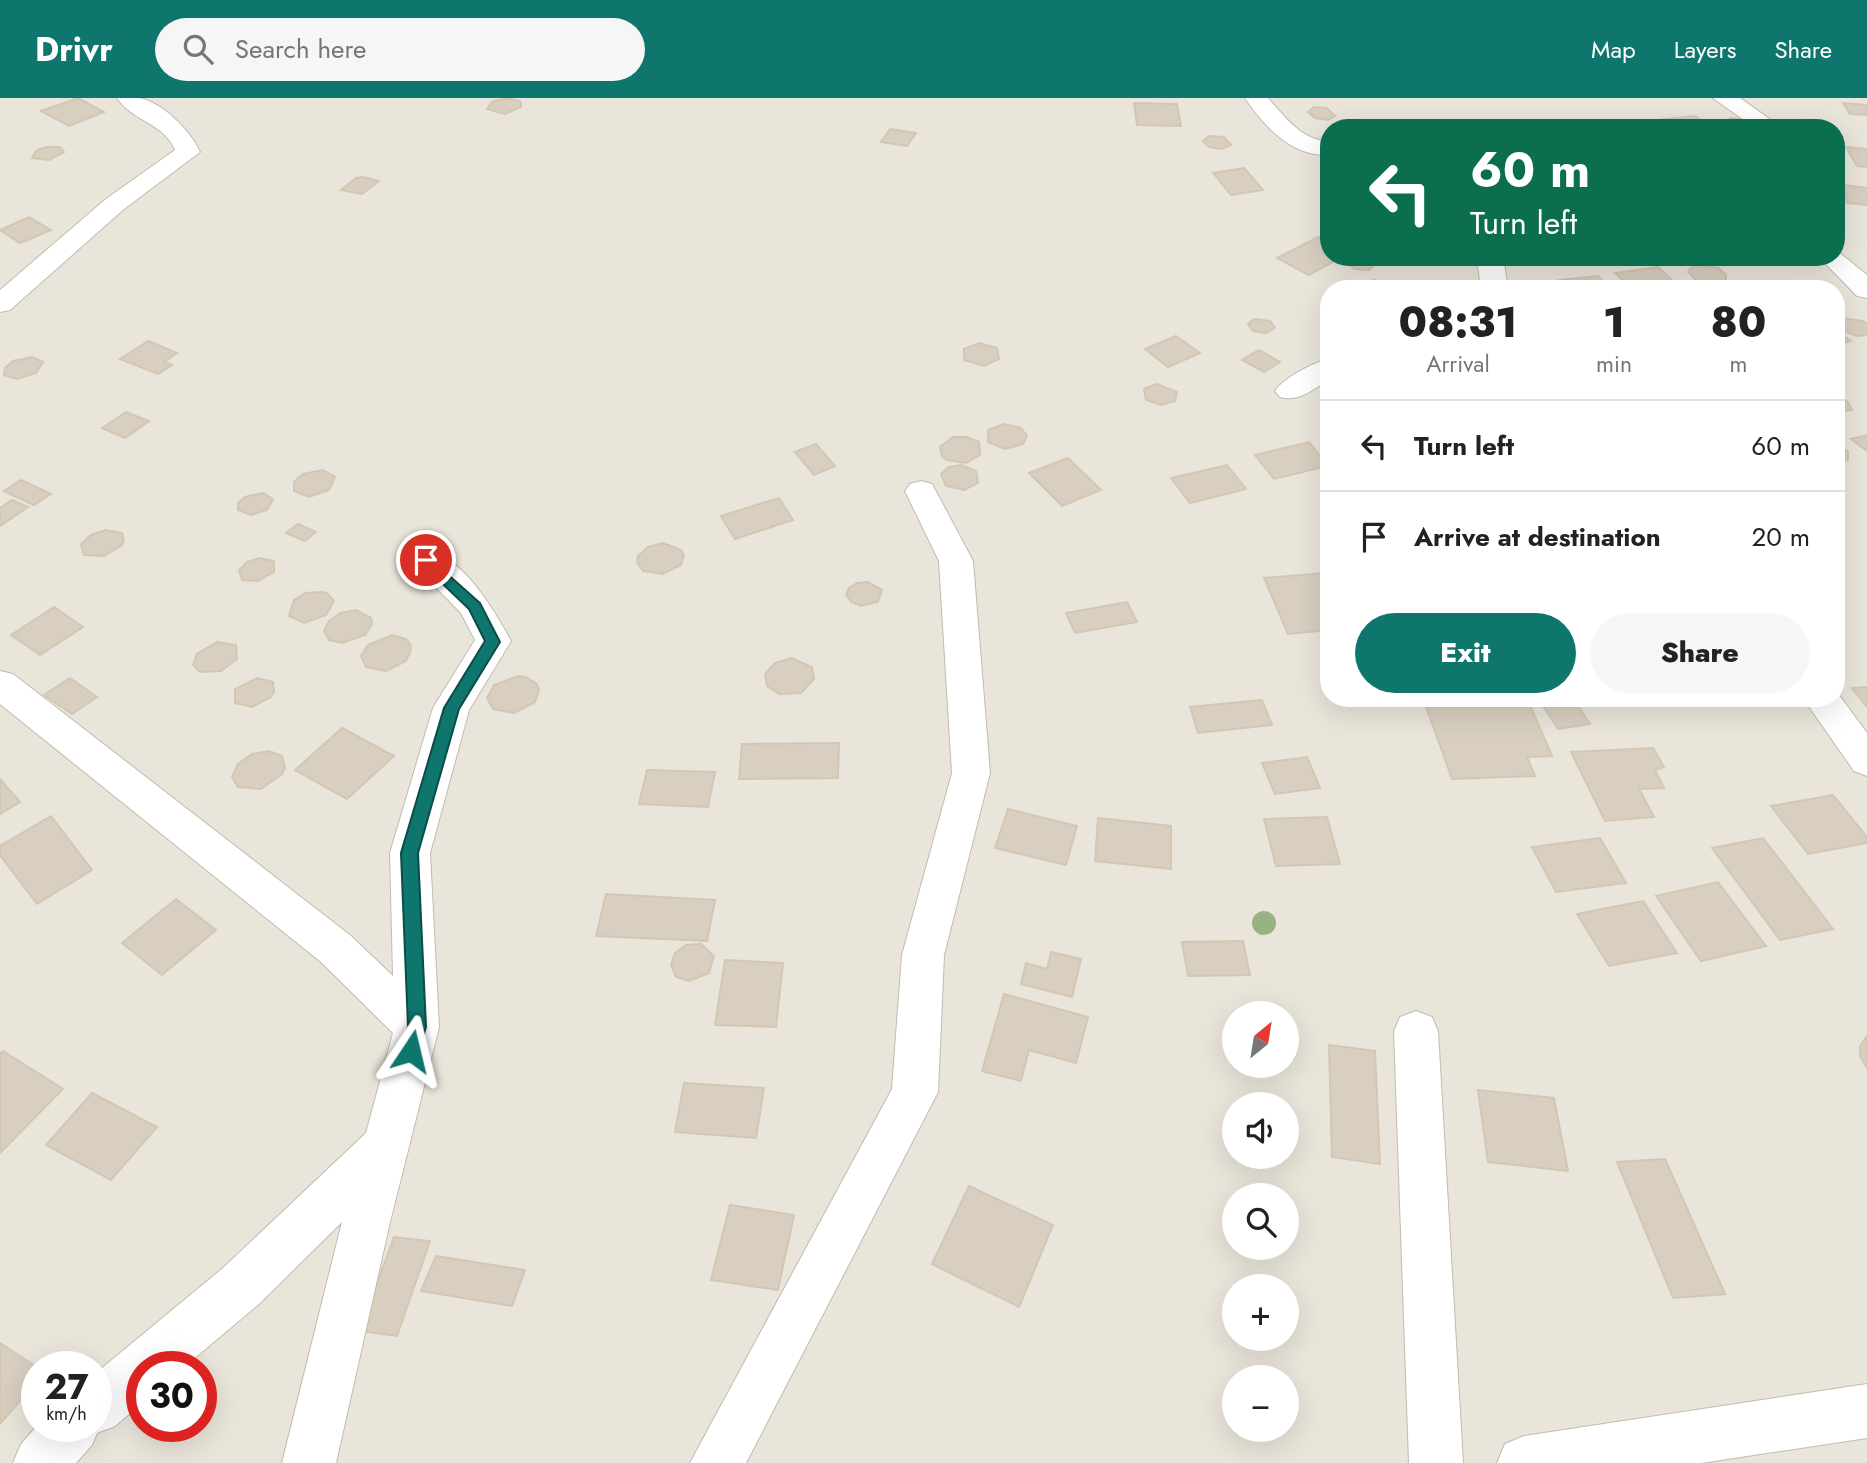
<!DOCTYPE html>
<html lang="en">
<head>
<meta charset="utf-8">
<style>
	:root { --surface:#fff; --page:#f6f6f6; --text:#222; --muted:#767676; --line:#e0e0e0; --accent:#0f766e }
	body { margin:0; font-family:Jost,sans-serif; background:var(--page); color:var(--text); height:100vh; display:flex; flex-direction:column; font-size:26px; white-space:nowrap }
	* { box-sizing:border-box; margin:0 }
	p { font-size:23px; color:var(--muted) }
	.icon { flex:none; width:38px; height:38px; fill:none; stroke:currentColor; stroke-width:2; stroke-linecap:round; stroke-linejoin:round }
	.map { position:relative; flex:1; overflow:hidden }
	.drawer { position:absolute; left:1320px; top:182px; width:525px; height:427px; display:flex; flex-direction:column; background:var(--surface); border-radius:28px; box-shadow:0 7px 28px #0002 }
	.drawer>* { flex:none }
	.top-card { position:absolute; left:1320px; top:21px; width:525px; height:147px; border-radius:28px; box-shadow:0 7px 28px #0002; background:#0b6e4f; color:#fff; overflow:hidden }
	.needle { width:46px; rotate:30deg }
	.controls { position:absolute; left:1222px; top:903px; display:grid; gap:14px }
	.controls a { display:grid; place-items:center; width:77px; height:77px; border-radius:50%; background:var(--surface); box-shadow:0 7px 28px #0002; font-size:35px }
	.speed { position:absolute; left:21px; top:1253px; display:flex; gap:14px; font-size:35px; font-weight:700; text-align:center }
	.speed>* { display:grid; place-content:center; width:91px; height:91px; border-radius:50%; background:var(--surface); box-shadow:0 7px 28px #0002; line-height:1 }
	.speed small { font-size:18px; font-weight:400 }
	.speed .limit { border:10px solid #d22; background:#fff; color:#111 }
	.pin { position:absolute; display:grid; place-items:center; width:60px; height:60px; color:#fff; margin:-30px; border:4px solid #fff; border-radius:50%; box-shadow:0 2px 7px #0007 }
	.me { position:absolute; width:77px; margin:-38px; rotate:10deg; stroke-linejoin:round; filter:drop-shadow(0 0 5px #0008) }
	.turn { display:flex; align-items:center; gap:24px; height:147px; padding:0 35px; font-size:32px }
	.turn .icon { width:91px; height:91px; stroke-width:2.5 }
	.turn b { display:block; font-size:49px; line-height:60px }
	.eta { display:flex; justify-content:space-evenly; align-items:center; height:119px; text-align:center }
	.eta b { font-size:42px; font-weight:800; line-height:49px }
	.button { display:flex; gap:14px; margin-top:auto; padding:14px 35px }
	.button a { flex:1; height:80px; border-radius:42px; background:var(--accent); color:#fff; font-size:28px; font-weight:800; line-height:80px; text-align:center }
	.button a+a { background:var(--page); color:var(--text) }
	ul { padding:0; list-style:none }
	li { display:flex; align-items:center; gap:21px; height:91px; padding:0 35px; border-top:2px solid var(--line) }
	li div { flex:1 }
	li b { display:block; font-size:26px }
	li em { font-style:normal }
	header { display:flex; align-items:center; gap:42px; box-sizing:border-box; height:98px; padding:0 35px; background:var(--accent); color:#fff }
	header strong { font-size:33px }
	nav { display:flex; gap:38px; margin-inline-start:auto; font-size:24px }
	.search { width:490px; height:63px; background:var(--page); display:flex; align-items:center; gap:18px; box-sizing:border-box; padding:0 24px; border-radius:38px; color:var(--muted); font-size:26px }
	.map>svg:first-child { display:block }
</style>
</head>
<body>
<header>
<strong>Drivr</strong>
<div class="search"><svg class="icon" aria-label="search" viewBox="0 0 24 24"><circle cx="10" cy="10" r="6"/><path d="M15 15l6 6"/></svg>Search here</div>
<nav><a>Map</a><a>Layers</a><a>Share</a></nav>
</header>
<div class="map">
<svg width="1867" height="1365" viewBox="0 0 1867 1365">
	<rect width="100%" height="100%" fill="#f6f3ec"/>
	<path fill="#eae5da" fill-rule="evenodd" d="M0 0H1867V1365H0ZM1328 30H1836V159H1328ZM1328 191H1836V600H1328ZM1234 915H1286V968H1234ZM1234 1006H1286V1059H1234ZM1234 1097H1286V1150H1234ZM1234 1188H1286V1241H1234ZM37 1269H96V1328H37ZM142 1269H201V1328H142ZM1234 1279H1286V1332H1234Z"/>
	<path fill="#d8cfc1" stroke="#d3c7b4" stroke-width="2" d="M78 0 104 14 69 28 41 13Z
		M509 0 521 4V9L505 16 487 11 493 3Z
		M1134 5 1177 6 1181 28 1137 27Z
		M1843 5 1867 7V17L1850 16Z
		M1314 9 1327 10 1335 18 1328 22 1315 20 1308 14Z
		M1695 18 1711 29 1667 30 1657 22Z
		M1730 20 1749 22 1755 28 1732 30 1726 25Z
		M1584 23 1598 24 1608 30H1580L1579 26Z
		M890 31 916 35 907 48 881 44Z
		M1209 38 1224 39 1231 47 1222 51 1209 49 1203 43Z
		M45 49H60L64 54 49 62 32 60 36 53Z
		M1846 49 1867 51V69L1857 68Z
		M1244 70 1263 92 1231 97 1213 75Z
		M363 79 379 83 362 96 341 92 356 80Z
		M1843 87 1867 90V107L1847 105Z
		M29 119 51 132 20 145 0 132Z
		M1318 139 1328 144V159H1342L1309 177 1277 160Z
		M1367 159 1375 166 1369 172 1355 171 1346 165 1349 159Z
		M1694 166 1719 170 1726 177V182L1713 186 1695 181 1688 174Z
		M1658 169 1673 183 1630 189 1615 175Z
		M1598 178 1610 191H1566L1559 182Z
		M1374 182 1391 191H1358Z
		M1841 220 1863 223 1867 226V237L1857 238 1840 232 1836 223Z
		M1254 221 1270 223 1275 230 1266 235 1253 233 1248 226Z
		M1836 232 1851 243 1836 247Z
		M1176 238 1200 255 1168 269 1145 251Z
		M148 243 177 255 164 264 172 267 158 276 120 261Z
		M979 245 997 250 999 261 984 268 964 262V251Z
		M1259 252 1280 264 1264 274 1242 262Z
		M32 259 43 264 36 275 17 281 4 277 5 270 13 263Z
		M1157 286 1177 294 1175 303 1161 307 1146 302 1144 291Z
		M1836 298 1848 304 1852 312 1836 314Z
		M126 314 149 323 125 340 102 330Z
		M1004 326 1021 330 1027 338 1023 346 1005 351 988 344V332Z
		M1867 337V353L1851 341Z
		M953 339H967L979 344 980 357 966 365 947 362 942 358 940 349Z
		M1309 344 1328 368 1274 381 1255 357Z
		M816 346 835 368 814 377 795 354Z
		M1836 346 1848 353V362L1836 363Z
		M1068 360 1101 392 1062 408 1029 375Z
		M961 367 976 373 978 385 964 392 946 388 941 376 949 369Z
		M1227 367 1246 391 1190 405 1171 380Z
		M323 372 335 379 329 392 309 399 294 393V384L303 376Z
		M21 382 51 396 34 407 4 393Z
		M263 395 273 401 267 412 251 417 238 412V405L245 399Z
		M779 400 793 422 735 441 721 418Z
		M12 402 28 409 0 428V410Z
		M298 426 316 434 305 443 286 435Z
		M105 432 122 435 124 443 122 447 104 458 84 457 81 446 91 437Z
		M663 445 681 452 684 457 681 467 663 476 643 473 637 464 638 458 648 449Z
		M259 460 274 463V474L258 483 242 482 239 472 247 464Z
		M1325 475 1328 483V532L1288 536 1264 480Z
		M868 484 882 492 878 504 861 508 851 504 846 497 849 490 857 485Z
		M321 494 327 495 334 503 326 517 304 525 289 518 294 502 306 495Z
		M1127 504 1137 524 1075 535 1066 515Z
		M54 509 83 529 40 557 11 537Z
		M356 512 371 520 372 526 365 537 342 545 329 542 324 533 329 523 341 515Z
		M392 537 406 541 410 546 411 552 406 563 386 573 366 569 361 558 368 547Z
		M217 544 236 547 237 561 221 573 200 574 193 567 197 556Z
		M791 560 812 569 814 581 801 595 779 596 767 588 765 576 775 565Z
		M518 578 526 579 537 586 539 592 535 604 514 615 493 611 487 600 494 587Z
		M70 580 97 599 72 616 44 597Z
		M257 580 273 584 274 594 271 599 252 609 235 605V591Z
		M1867 589V609L1852 590Z
		M1423 600H1527L1552 658 1527 659 1535 678 1452 681Z
		M1538 600H1573L1590 626 1558 631Z
		M1262 602 1272 627 1198 635 1190 609Z
		M342 630 394 658 347 701 295 672Z
		M839 645 838 680 739 681 742 646Z
		M1653 650 1664 669 1655 672 1664 690 1639 691 1654 719 1605 723 1571 654Z
		M269 653 282 658 285 670 282 676 261 691 238 689 232 679 238 666 252 656Z
		M1307 659 1320 690 1275 696 1262 665Z
		M647 672 715 674 708 709 639 706Z
		M0 681 20 704 0 716Z
		M1833 697 1867 739V745L1808 756 1771 708Z
		M1008 711 1077 728 1066 767 995 750Z
		M51 718 92 772 37 806 0 757V748Z
		M1327 719 1340 766 1276 768 1264 721Z
		M1098 720 1171 728V771L1095 763Z
		M1600 740 1626 785 1556 794 1532 749Z
		M1763 740 1833 831 1780 842 1712 750Z
		M1718 784 1766 848 1701 863 1656 798Z
		M606 796 715 802 707 843 596 838Z
		M176 801 216 832 162 877 122 845Z
		M1643 803 1677 855 1609 868 1577 816Z
		M1243 843 1250 877 1188 878 1182 844Z
		M701 846 714 858 709 875 689 883 676 879 671 867 675 855 686 847Z
		M1051 854 1081 861 1072 899 1021 886 1026 865 1047 871Z
		M725 862 783 865 776 929 715 927Z
		M1004 896 1088 919 1076 965 1029 952 1021 983 982 973Z
		M1867 938V970L1860 958V948Z
		M1329 947 1375 953 1380 1066 1332 1059Z
		M3 953 63 991 0 1055V956Z
		M684 985 764 990 756 1040 675 1034Z
		M1478 992 1554 1000 1568 1073 1488 1064Z
		M92 995 157 1029 111 1082 46 1047Z
		M1665 1061 1725 1196 1673 1200 1617 1064Z
		M969 1088 1053 1127 1019 1209 932 1166Z
		M730 1107 794 1117 778 1192 711 1182Z
		M394 1139 430 1143 397 1238 360 1233Z
		M436 1158 525 1172 512 1208 421 1193Z
		M0 1245 37 1269V1283L0 1326Z"/>
	<g fill="none" stroke-linecap="round" stroke-linejoin="round">
		<g stroke="#c2bbae" stroke-width="2">
			<path id="street" d="M117 0C124 0 132 0 139 0 162 4 191 33 200 54L124 111 10 212 0 214V192L106 101 175 52C164 25 132 23 117 0Z
				M1245 0H1268C1284 18 1302 43 1328 43V57C1291 58 1264 28 1245 0Z
				M1713 0H1740L1782 30H1755Z
				M1836 152 1867 177V200L1857 198 1819 159H1836Z
				M1477 159H1503L1508 191H1481Z
				M1328 261V282C1312 292 1299 304 1280 299L1275 293C1285 279 1311 266 1328 261Z
				M921 383 932 386 973 463 990 675 944 857 938 994 746 1365H690L892 991 902 857 952 675 939 463 905 393 910 386Z
				M426 451C464 461 493 510 511 543L469 612 430 755 439 929 390 1124 336 1365H282L342 1124 259 1206 184 1269H142V1305L115 1328 97 1335 92 1347 76 1365H13L21 1346 37 1328H96V1275L223 1170 366 1035 393 935 321 864 0 606V573L13 576 351 838 393 878 390 755 433 610 475 542 461 515 409 462 414 454Z
				M1836 593 1867 635V678L1854 673 1803 600H1836Z
				M1416 913 1432 919 1438 933 1463 1365H1409L1394 933 1400 919Z
				M1867 1286V1340L1701 1365H1497L1505 1346 1524 1338Z"/>
		</g>
		<use href="#street" fill="#fff" fill-rule="evenodd"/>
	</g>
	<circle fill="#97b381" cx="1264" cy="825" r="12"/>
	<path fill="#0f766e" stroke="#0a4d48" stroke-width="2" d="M426 457 480 505 500 544 459 611 418 755 426 929 417 959 411 962 404 959 401 953 408 929 401 755 444 610 485 543 469 511 421 465 419 462Z"/>
</svg>
<div class="controls">
<a><svg class="needle" viewBox="-14 -14 28 28"><path d="M0-13l5 13h-10z" fill="#e53935"/><path d="M0 13l5-13h-10z" fill="#767676"/></svg></a>
<a><svg class="icon" aria-label="sound" viewBox="0 0 24 24"><path d="M4 9h4l5-4v14l-5-4H4zM17 9q2 3 0 6"/></svg></a>
<a><svg class="icon" aria-label="search" viewBox="0 0 24 24"><circle cx="10" cy="10" r="6"/><path d="M15 15l6 6"/></svg></a>
<a>+</a>
<a>−</a>
</div>
<div class="speed"><div>27<small>km/h</small></div><div class="limit">30</div></div>
<div class="pin" style="left:426px;top:462px;background:#d93025"><svg class="icon" aria-label="arrive" viewBox="0 0 24 24"><path d="M6 21V4h12l-3 4 3 4H6"/></svg></div>
<svg class="me" style="left:411px;top:953px" viewBox="-20 -20 40 40"><path d="M0-17L14 15 0 8-14 15z" fill="#0f766e" stroke="#fff" stroke-width="4"/></svg>
<div class="top-card">
<div class="turn"><svg class="icon" aria-label="left" viewBox="0 0 24 24"><path d="M17 20v-9H6M10 6l-5 5 5 5"/></svg><div><b>60 m</b>Turn left</div></div>
</div>
<section class="drawer">
<div class="eta">
<div><b>08:31</b><p>Arrival</p></div>
<div><b>1</b><p>min</p></div>
<div><b>80</b><p>m</p></div>
</div>
<ul>
<li><svg class="icon" aria-label="left" viewBox="0 0 24 24"><path d="M17 20v-9H6M10 6l-5 5 5 5"/></svg><div><b>Turn left</b></div><em>60 m</em></li>
<li><svg class="icon" aria-label="arrive" viewBox="0 0 24 24"><path d="M6 21V4h12l-3 4 3 4H6"/></svg><div><b>Arrive at destination</b></div><em>20 m</em></li>
</ul>
<div class="button"><a>Exit</a><a>Share</a></div>
</section>
</div>
</body>
</html>
